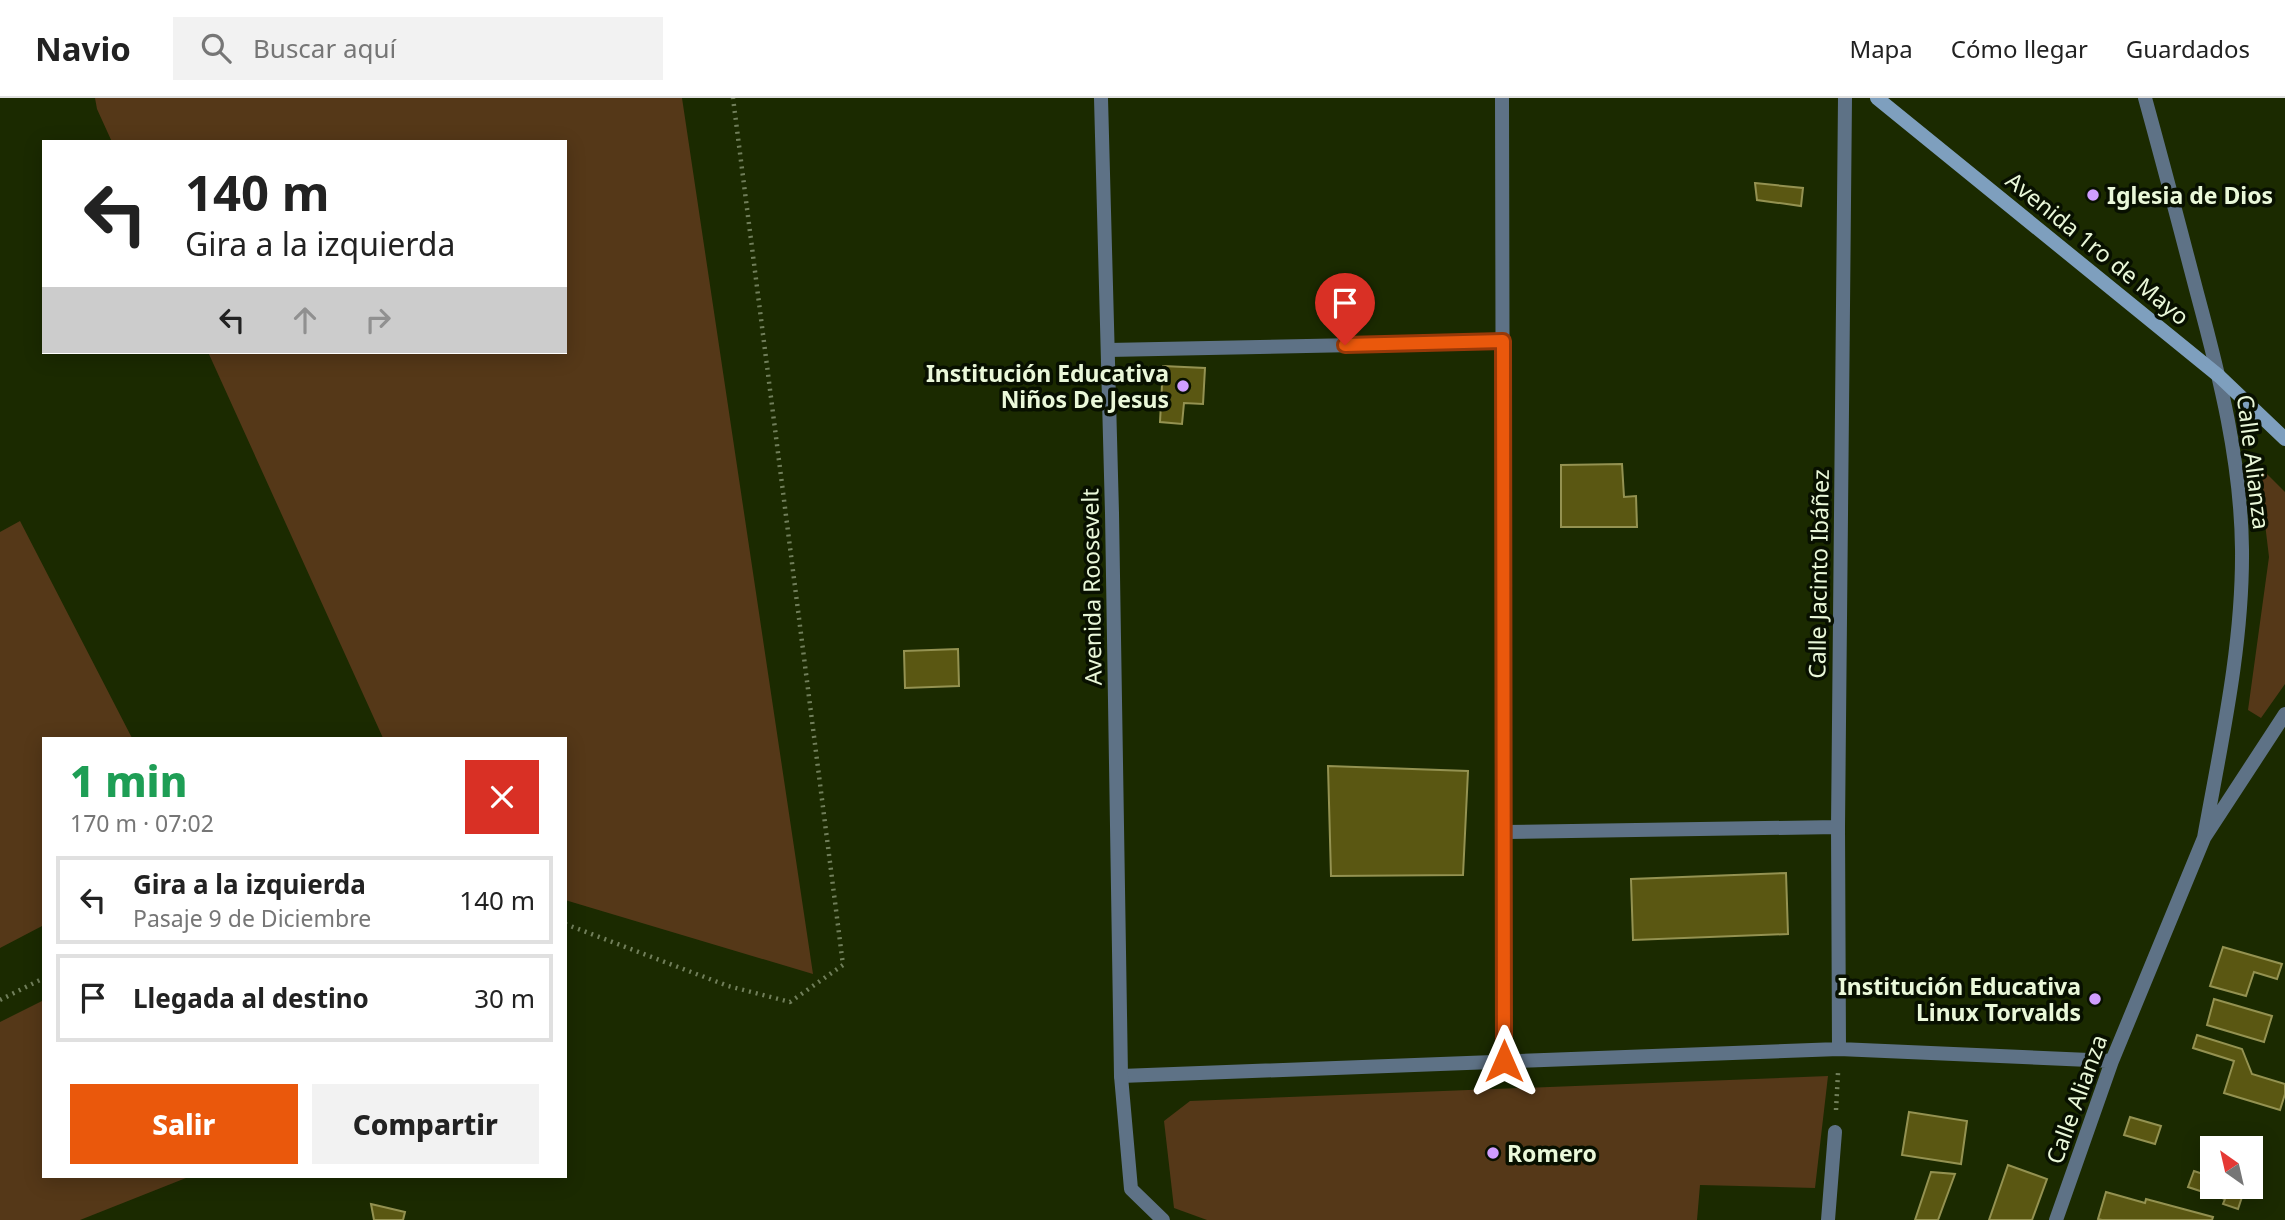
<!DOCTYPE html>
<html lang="es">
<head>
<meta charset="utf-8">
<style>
	:root { --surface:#fff; --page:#f2f2f2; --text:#222; --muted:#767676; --line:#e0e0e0; --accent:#ea580c }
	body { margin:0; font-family:"Noto Sans",sans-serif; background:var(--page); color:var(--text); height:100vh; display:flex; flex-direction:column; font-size:26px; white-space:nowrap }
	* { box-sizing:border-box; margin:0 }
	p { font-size:23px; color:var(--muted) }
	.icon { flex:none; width:38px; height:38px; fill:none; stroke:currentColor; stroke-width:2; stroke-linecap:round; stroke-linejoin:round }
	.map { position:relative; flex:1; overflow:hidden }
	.panel { position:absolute; left:42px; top:639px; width:525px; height:441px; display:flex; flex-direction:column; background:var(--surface); border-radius:0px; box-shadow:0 4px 18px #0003 }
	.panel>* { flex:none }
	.banner { position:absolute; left:42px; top:42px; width:525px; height:214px; border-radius:0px; box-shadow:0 4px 18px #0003; background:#fff; color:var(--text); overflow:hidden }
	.needle { width:46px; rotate:326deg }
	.buttons { position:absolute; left:2200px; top:1038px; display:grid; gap:14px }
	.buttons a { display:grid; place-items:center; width:63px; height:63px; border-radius:0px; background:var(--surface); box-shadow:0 4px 18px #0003; font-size:35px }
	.pin { position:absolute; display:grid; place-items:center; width:60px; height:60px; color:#fff; margin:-72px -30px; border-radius:50% 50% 50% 0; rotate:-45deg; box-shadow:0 0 7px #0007 }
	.pin .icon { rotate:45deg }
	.me { position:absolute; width:77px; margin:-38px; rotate:0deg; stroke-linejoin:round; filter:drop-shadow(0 0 5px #0008) }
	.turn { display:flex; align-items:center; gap:24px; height:147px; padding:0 28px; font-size:32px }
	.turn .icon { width:91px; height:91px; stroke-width:2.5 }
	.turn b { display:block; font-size:49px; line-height:60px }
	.lanes { display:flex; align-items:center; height:66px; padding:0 28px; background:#0003; justify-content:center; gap:35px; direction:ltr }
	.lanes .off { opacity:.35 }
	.round { display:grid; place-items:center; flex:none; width:74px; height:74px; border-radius:0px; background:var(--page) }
	.headline { display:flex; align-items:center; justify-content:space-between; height:119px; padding:0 28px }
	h1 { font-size:42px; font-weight:800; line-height:52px; color:#1e9e55 }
	.cta { display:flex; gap:14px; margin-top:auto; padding:14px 28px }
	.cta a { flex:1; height:80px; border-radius:0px; background:var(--accent); color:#fff; font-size:28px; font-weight:800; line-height:80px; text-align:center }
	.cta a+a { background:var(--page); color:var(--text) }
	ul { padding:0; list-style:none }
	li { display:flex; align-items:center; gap:21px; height:88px; margin:0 14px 10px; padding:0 14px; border:4px solid var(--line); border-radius:0px }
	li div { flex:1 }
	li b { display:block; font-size:26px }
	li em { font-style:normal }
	header { display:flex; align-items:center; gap:42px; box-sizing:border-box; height:98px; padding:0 35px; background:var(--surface); border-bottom:2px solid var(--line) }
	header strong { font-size:33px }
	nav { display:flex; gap:38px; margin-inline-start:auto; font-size:24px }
	.search { width:490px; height:63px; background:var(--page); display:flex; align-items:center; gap:18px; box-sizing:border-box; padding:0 24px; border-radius:0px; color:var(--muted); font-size:26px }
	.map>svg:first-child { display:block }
</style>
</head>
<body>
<header>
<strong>Navio</strong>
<div class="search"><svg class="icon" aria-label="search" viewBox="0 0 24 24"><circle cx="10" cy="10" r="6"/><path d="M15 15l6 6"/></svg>Buscar aquí</div>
<nav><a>Mapa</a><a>Cómo llegar</a><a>Guardados</a></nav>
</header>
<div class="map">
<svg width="2285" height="1122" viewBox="0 0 2285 1122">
	<rect width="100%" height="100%" fill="#1b2a00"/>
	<path fill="#553818" d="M95 0H682L813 876 565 802V640H383L208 254H565V44H112L97 11Z
		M2258 367 2285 394V586L2261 620 2248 612 2269 459Z
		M20 423 132 640H44V827L0 850V434Z
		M44 902V1078H191L80 1122H0V924Z
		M1828 978 1815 1090 1700 1087 1697 1122H1207L1174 1110 1164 1023 1190 1003Z"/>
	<path fill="#5a5712" stroke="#949251" stroke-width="2" d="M1755 85 1803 90 1801 108 1757 102Z
		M1163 268 1205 270 1203 306 1184 305 1182 326 1160 324Z
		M1622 366 1624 399 1636 398 1637 429H1561V367Z
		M958 551 959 588 905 590 904 553Z
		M1328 668 1468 673 1463 777 1331 778Z
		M1786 775 1788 836 1633 842 1631 781Z
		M2223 849 2282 866 2277 881 2254 874 2246 898 2210 888Z
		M2214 901 2272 918 2264 944 2207 927Z
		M2197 937 2242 951 2252 976 2285 986V996L2280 1012 2224 995 2234 963 2193 950Z
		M1909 1014 1967 1023 1961 1066 1902 1057Z
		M2130 1019 2161 1028 2155 1046 2124 1037Z
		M2008 1067 2047 1081 2032 1122H1989Z
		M2194 1073 2212 1079V1088L2245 1090 2238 1111 2223 1106 2225 1101 2188 1089Z
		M1931 1074 1955 1076 1938 1122H1915Z
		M2106 1094 2145 1105 2146 1101 2213 1119 2212 1122H2102L2098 1121Z
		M371 1106 405 1114 403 1122H374Z"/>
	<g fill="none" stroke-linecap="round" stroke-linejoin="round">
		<path stroke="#717f5a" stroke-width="4.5" stroke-dasharray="2 5" stroke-linecap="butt" d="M565 826 728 888 790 904 843 867 733 0
			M0 902 44 880
			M1836 1012 1838 975"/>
		<path stroke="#5e7286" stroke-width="14" d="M1502 0 1504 963
			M2145 0C2163 65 2180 130 2197 195 2220 280 2241 363 2242 451 2243 548 2221 645 2204 740
			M1108 252 1503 244
			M1504 734 1838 729
			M1839 951 1838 729 1845 0
			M1121 978 1839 951 2112 963
			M1828 1122 1835 1034
			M2056 1122 2112 963 2204 740 2285 616"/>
		<path stroke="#5e7286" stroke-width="14" d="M1101 0 1112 415 1121 978 1131 1091 1163 1122"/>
		<path stroke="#7e9fbe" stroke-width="14" d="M1877 0 2219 278 2285 341"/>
	</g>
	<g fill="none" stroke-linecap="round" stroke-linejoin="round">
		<g stroke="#983908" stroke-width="18">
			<path id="route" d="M1345 247 1503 243 1504 963"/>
		</g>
		<use href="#route" stroke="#ea580c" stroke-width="12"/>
	</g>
	<g fill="#d09dff" stroke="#081000" stroke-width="2.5">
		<circle cx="2093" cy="97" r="7"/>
		<circle cx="1183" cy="288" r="7"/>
		<circle cx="2095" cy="901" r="7"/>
		<circle cx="1493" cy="1055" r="7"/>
	</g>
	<g text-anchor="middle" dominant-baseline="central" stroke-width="7" stroke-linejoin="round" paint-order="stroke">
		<g font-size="23" font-weight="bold" fill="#eaf8d9" stroke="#081000" text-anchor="start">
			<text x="2107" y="97">Iglesia de Dios</text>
			<text x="1169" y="275" text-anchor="end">Institución Educativa<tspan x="1169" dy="26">Niños De Jesus</tspan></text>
			<text x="2081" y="888" text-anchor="end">Institución Educativa<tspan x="2081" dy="26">Linux Torvalds</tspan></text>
			<text x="1507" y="1055">Romero</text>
		</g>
		<g font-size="23" fill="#eaf8d9" stroke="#081000">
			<text transform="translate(2098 150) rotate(39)">Avenida 1ro de Mayo</text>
			<text transform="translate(2254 364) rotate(83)">Calle Alianza</text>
			<text transform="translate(1818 476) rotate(-89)">Calle Jacinto Ibáñez</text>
			<text transform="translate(1091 489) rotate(-91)">Avenida Roosevelt</text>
			<text transform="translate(2076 1001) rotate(-70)">Calle Alianza</text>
		</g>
	</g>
</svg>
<div class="buttons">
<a><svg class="needle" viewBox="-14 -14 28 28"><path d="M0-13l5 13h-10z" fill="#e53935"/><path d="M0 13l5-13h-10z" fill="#767676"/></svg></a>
</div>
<div class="pin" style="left:1345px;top:247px;background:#d93025"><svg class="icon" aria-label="arrive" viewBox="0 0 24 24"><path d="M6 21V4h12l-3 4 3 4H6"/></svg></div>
<svg class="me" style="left:1504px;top:963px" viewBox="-20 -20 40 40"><path d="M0-17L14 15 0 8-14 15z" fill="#ea580c" stroke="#fff" stroke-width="4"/></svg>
<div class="banner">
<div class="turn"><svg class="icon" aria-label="left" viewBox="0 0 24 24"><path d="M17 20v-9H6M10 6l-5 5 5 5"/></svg><div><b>140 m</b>Gira a la izquierda</div></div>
<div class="lanes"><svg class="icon" aria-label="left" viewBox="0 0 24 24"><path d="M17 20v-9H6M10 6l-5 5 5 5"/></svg><svg class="icon off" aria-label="ahead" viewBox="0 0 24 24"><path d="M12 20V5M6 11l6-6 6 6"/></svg><svg class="icon off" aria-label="right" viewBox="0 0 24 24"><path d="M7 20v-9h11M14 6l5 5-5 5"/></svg></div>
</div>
<section class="panel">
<div class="headline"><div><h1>1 min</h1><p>170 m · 07:02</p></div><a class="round" style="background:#d93025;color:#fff"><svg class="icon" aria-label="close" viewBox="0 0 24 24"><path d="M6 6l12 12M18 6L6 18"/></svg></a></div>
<ul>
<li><svg class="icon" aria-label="left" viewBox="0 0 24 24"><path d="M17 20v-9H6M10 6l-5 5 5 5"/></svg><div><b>Gira a la izquierda</b><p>Pasaje 9 de Diciembre</p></div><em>140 m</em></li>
<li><svg class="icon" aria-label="arrive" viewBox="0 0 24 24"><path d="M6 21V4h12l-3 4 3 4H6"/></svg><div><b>Llegada al destino</b></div><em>30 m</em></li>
</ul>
<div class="cta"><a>Salir</a><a>Compartir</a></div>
</section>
</div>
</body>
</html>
